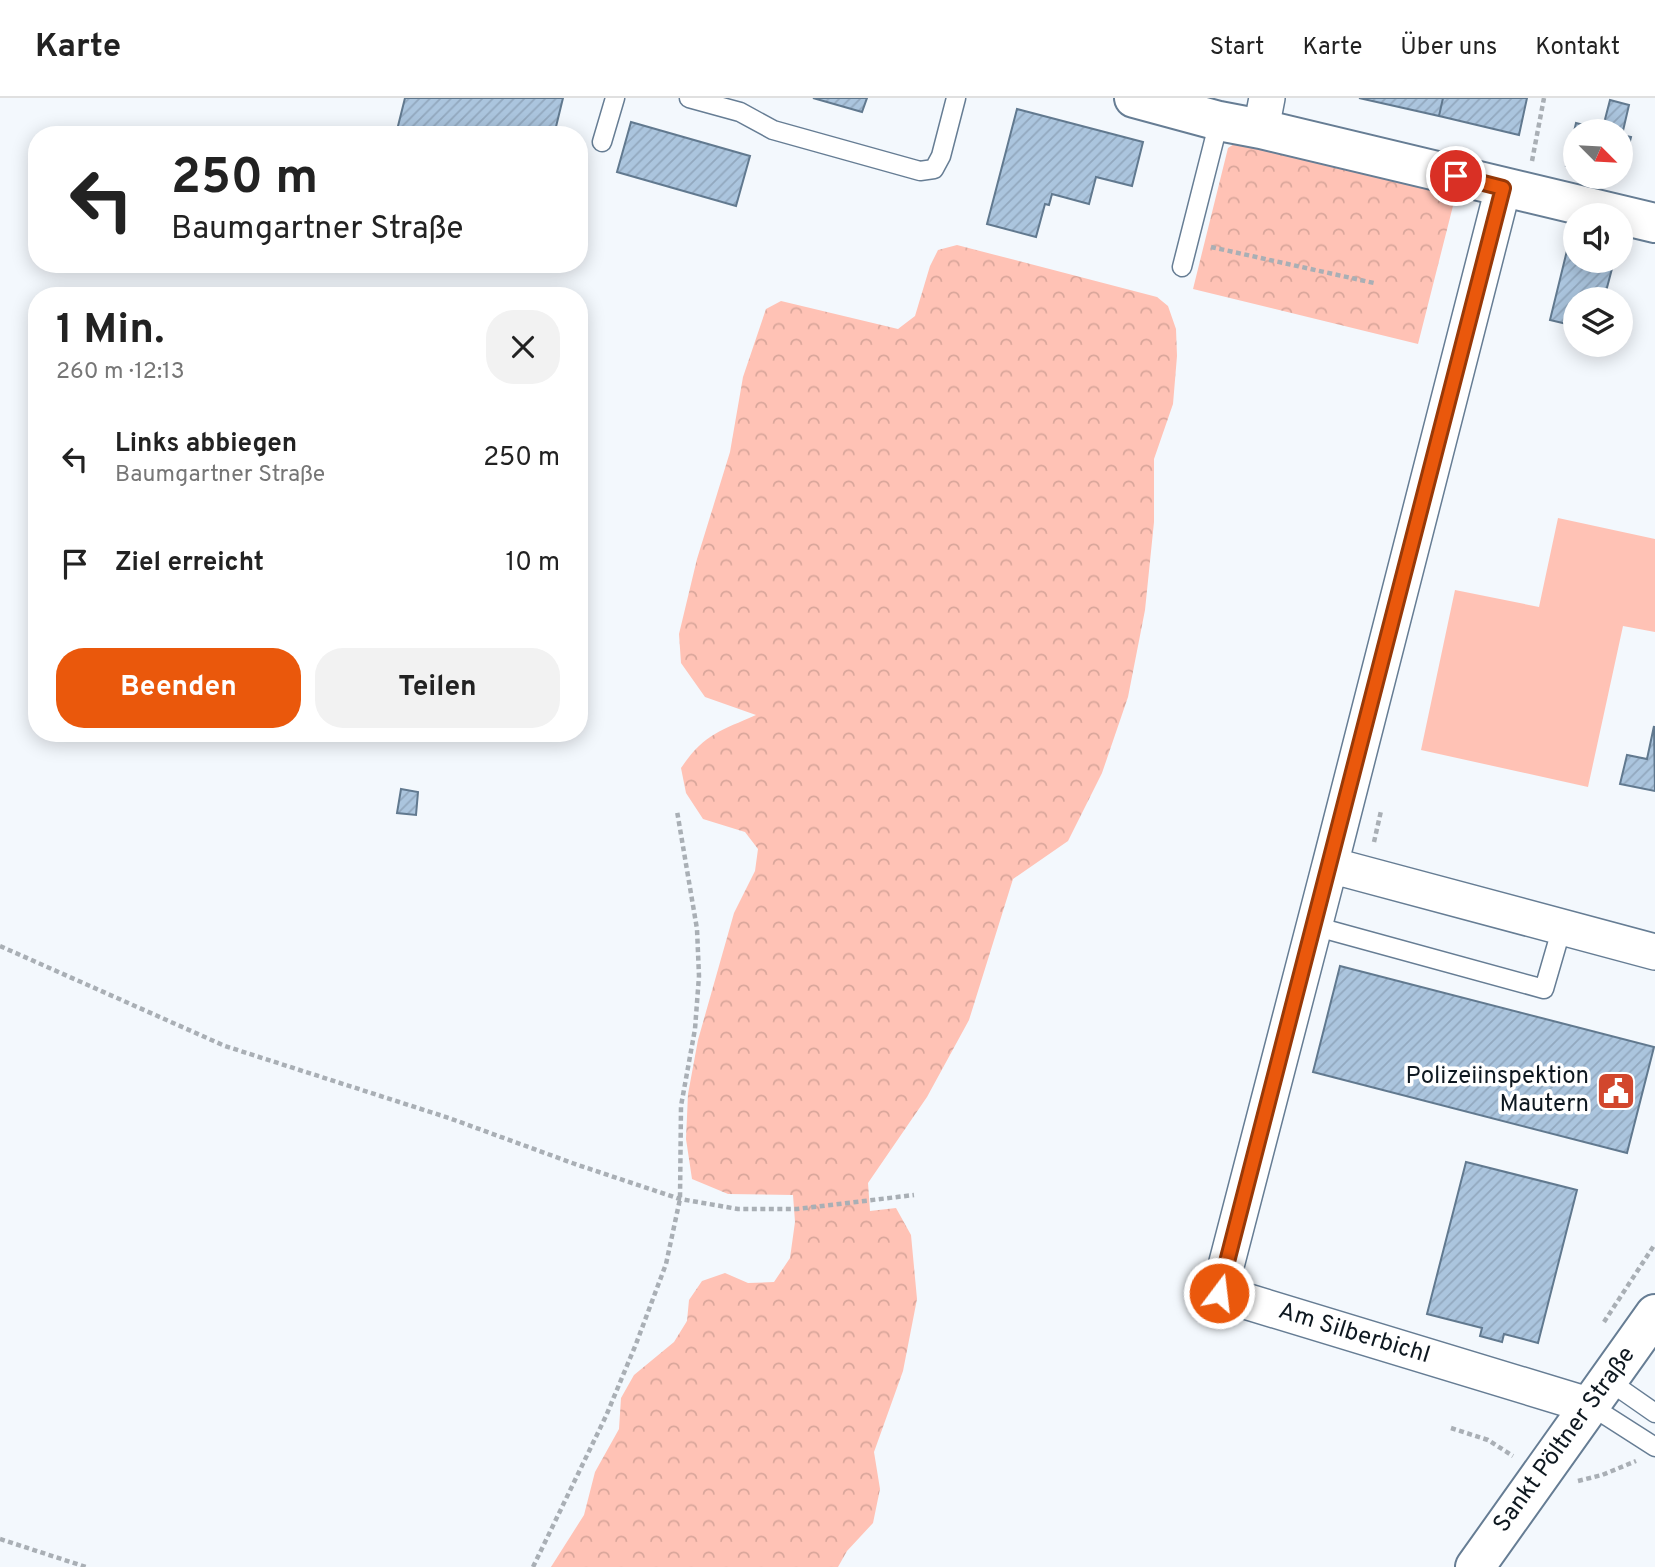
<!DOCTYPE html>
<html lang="de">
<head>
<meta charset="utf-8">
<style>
	:root { --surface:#fff; --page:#f2f2f2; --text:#222; --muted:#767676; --line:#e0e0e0; --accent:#ea580c }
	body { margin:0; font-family:Overpass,sans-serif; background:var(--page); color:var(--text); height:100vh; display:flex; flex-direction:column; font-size:26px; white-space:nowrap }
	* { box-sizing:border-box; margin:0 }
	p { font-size:23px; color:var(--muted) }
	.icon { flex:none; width:38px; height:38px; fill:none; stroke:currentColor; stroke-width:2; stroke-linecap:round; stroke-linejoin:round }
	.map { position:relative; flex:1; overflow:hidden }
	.details { position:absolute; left:28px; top:189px; width:560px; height:455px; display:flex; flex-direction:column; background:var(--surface); border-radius:28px; box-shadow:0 4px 18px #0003 }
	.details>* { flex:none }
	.hud { position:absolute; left:28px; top:28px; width:560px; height:147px; border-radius:28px; box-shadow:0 4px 18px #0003; background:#fff; color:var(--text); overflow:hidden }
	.needle { width:46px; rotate:114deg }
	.fabs { position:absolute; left:1563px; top:21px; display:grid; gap:14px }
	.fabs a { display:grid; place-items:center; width:70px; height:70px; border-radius:50%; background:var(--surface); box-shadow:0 4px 18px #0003; font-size:35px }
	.pin { position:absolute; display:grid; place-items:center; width:60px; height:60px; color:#fff; margin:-30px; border:4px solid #fff; border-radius:50%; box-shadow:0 2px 7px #0007 }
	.me { position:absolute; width:77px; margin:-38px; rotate:15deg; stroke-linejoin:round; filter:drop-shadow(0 0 5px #0008) }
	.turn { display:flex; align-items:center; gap:24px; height:147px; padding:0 28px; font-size:32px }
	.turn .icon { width:91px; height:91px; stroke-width:2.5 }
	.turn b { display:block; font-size:49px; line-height:60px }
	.round { display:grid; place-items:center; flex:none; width:74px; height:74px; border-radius:28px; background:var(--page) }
	.head { display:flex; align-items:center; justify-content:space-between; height:119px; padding:0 28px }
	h1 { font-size:42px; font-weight:700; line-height:52px }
	.primary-button { display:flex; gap:14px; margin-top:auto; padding:14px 28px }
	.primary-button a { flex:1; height:80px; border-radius:28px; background:var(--accent); color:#fff; font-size:28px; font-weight:700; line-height:80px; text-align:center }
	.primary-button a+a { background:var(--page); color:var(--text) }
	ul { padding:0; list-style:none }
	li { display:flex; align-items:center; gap:21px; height:105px; padding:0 28px }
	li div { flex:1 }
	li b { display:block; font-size:26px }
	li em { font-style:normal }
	header { display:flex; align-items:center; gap:42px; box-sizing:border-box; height:98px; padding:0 35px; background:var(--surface); border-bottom:2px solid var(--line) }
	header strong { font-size:33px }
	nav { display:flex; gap:38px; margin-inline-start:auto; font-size:24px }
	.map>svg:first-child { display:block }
</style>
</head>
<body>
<header>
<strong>Karte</strong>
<nav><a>Start</a><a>Karte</a><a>Über uns</a><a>Kontakt</a></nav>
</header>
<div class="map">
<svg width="1655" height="1469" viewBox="0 0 1655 1469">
	<defs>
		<pattern id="forest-crowns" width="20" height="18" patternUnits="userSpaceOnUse" patternTransform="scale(1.75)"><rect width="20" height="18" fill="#ffc2b5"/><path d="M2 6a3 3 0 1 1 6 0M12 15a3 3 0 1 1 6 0" fill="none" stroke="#d9a69b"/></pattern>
		<pattern id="building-hatch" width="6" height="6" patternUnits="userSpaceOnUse" patternTransform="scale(1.75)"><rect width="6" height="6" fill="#abc5de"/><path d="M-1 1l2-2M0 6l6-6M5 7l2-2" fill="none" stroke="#92a8be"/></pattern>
	</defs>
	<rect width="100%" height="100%" fill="#f3f8fd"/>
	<path fill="url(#forest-crowns)" d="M1237 44 1456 96 1418 246 1193 191 1228 50Z
		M957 147 1157 199 1168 208 1176 231 1177 258 1173 306 1154 361V424L1145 512 1128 599 1102 675 1068 743 1013 781 969 922 927 999 868 1085 870 1113 896 1110 911 1137 917 1201 903 1273 874 1354 880 1391 873 1425 847 1453 838 1469H551L584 1417 595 1374 619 1331 621 1300 634 1277 674 1244 687 1223 689 1202 702 1183 725 1175 748 1185 774 1184 790 1160 795 1124 793 1097 728 1096 692 1081 686 1041 688 996 698 942 734 815 755 773 758 751 745 734 703 721 686 695 681 670C704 636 720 633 756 617L705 599 681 565 679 536 697 461 730 354 743 279 766 211 781 203 898 231 915 218 930 168 938 152Z"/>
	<path fill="#ffc2b5" d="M1558 420 1655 441V534L1623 528 1588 689 1421 652 1455 492 1539 509Z"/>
	<path fill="url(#building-hatch)" stroke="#61798f" stroke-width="2" d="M405 0H563L554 37H415L397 32Z
		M813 0H867L862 14Z
		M1359 0H1443L1439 18Z
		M1443 0H1527L1519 37 1439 18Z
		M1610 2 1629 7 1622 37 1631 39 1621 80 1614 79H1620V33H1602Z
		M1017 11 1143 44 1132 88 1096 79 1089 106 1052 96 1049 107 1045 106 1036 139 987 126Z
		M631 24 750 58 736 108 617 74Z
		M1576 25 1603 32 1575 33V70L1566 68Z
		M1572 132 1575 133V163H1614L1604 201H1575V228L1550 222Z
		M1654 628 1655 693 1620 686 1627 657 1647 661Z
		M401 691 418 694 416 717 397 715Z
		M1340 868 1654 949 1627 1055 1313 974Z
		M1466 1064 1577 1092 1538 1245 1504 1236 1502 1244 1480 1238 1482 1230 1427 1216Z"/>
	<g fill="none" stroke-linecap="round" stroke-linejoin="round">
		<g stroke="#667d94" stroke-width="21">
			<path id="service" d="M689 0 740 14 773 32 920 73 934 71 941 58 956 0
				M602 44 615 0
				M1182 169 1219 23
				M1314 828 1544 891 1562 829
				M1609 1283 1655 1315
				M1591 1308 1655 1349"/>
		</g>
		<g stroke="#667d94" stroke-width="38">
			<path id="minor" d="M1261 31 1267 0
				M1503 90 1330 767 1655 854
				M1330 767 1219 1195 1591 1308"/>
		</g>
		<g stroke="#667d94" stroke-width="42">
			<path id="tertiary" d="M1134 0 1219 23 1261 31 1655 125"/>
		</g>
		<g stroke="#667d94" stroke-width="42">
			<path id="secondary" d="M1475 1469 1655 1216"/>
		</g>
		<path stroke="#a9afb5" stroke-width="4.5" stroke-dasharray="5 3.5" stroke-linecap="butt" d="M1532 63 1544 0
			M1211 149 1374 185
			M1374 744 1381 713
			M0 848 225 948 449 1020 575 1066 680 1101 738 1111H797L914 1097
			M1604 1224 1655 1146
			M1451 1330 1488 1342 1513 1358
			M1578 1383 1602 1377 1636 1363
			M0 1441 86 1469
			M533 1469 606 1318 636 1246 666 1166 680 1101 681 1008 695 931 699 878 697 831 677 713"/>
		<use href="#service" stroke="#fff" stroke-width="18"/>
		<use href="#minor" stroke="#fff" stroke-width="35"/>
		<use href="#tertiary" stroke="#fff" stroke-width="38"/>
		<use href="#secondary" stroke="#fff" stroke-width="38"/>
	</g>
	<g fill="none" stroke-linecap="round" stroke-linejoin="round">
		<g stroke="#983908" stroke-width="18">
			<path id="route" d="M1219 1195 1503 90 1456 78"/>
		</g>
		<use href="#route" stroke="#ea580c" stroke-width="12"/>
	</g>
	<defs>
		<g id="civic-square" transform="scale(2.0125)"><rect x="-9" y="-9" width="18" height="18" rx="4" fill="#d2472d" stroke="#fff"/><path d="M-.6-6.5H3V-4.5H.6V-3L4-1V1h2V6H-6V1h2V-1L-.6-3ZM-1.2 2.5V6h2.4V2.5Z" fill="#fff"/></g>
	</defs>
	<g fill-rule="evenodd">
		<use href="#civic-square" x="1616" y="993"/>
	</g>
	<g text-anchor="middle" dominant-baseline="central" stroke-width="7" stroke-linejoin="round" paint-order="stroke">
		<g font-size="24" fill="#0e1820" stroke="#fff" text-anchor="end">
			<text x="1589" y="979">Polizeiinspektion<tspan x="1589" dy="28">Mautern</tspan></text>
		</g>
		<g font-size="24" fill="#0e1820" stroke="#fff">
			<text transform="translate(1354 1236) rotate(17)">Am Silberbichl</text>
			<text transform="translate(1565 1342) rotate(-54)">Sankt Pöltner Straße</text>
		</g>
	</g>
</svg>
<div class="fabs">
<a><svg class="needle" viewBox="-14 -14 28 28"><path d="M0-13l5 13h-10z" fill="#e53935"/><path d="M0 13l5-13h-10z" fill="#767676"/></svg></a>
<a><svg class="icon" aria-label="sound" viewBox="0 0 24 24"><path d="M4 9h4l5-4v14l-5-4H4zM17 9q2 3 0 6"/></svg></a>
<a><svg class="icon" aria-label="layers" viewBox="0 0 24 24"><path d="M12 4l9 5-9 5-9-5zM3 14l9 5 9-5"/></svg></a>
</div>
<div class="pin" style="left:1456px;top:78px;background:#d93025"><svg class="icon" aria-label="arrive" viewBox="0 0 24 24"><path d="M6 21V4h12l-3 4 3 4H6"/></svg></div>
<svg class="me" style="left:1219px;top:1195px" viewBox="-20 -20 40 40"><circle r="17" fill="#ea580c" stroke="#fff" stroke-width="3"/><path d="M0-11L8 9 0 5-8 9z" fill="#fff"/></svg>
<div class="hud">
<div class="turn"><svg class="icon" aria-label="left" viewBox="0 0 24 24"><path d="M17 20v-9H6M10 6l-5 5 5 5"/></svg><div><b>250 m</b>Baumgartner Straße</div></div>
</div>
<section class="details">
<div class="head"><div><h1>1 Min.</h1><p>260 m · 12:13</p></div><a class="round"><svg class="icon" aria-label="close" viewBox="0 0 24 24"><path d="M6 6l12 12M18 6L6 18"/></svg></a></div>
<ul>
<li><svg class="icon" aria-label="left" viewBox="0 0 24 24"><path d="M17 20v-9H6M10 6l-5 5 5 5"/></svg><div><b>Links abbiegen</b><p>Baumgartner Straße</p></div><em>250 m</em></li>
<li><svg class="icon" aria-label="arrive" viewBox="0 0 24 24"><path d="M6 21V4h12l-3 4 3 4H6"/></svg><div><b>Ziel erreicht</b></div><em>10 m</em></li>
</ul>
<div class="primary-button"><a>Beenden</a><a>Teilen</a></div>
</section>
</div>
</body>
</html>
